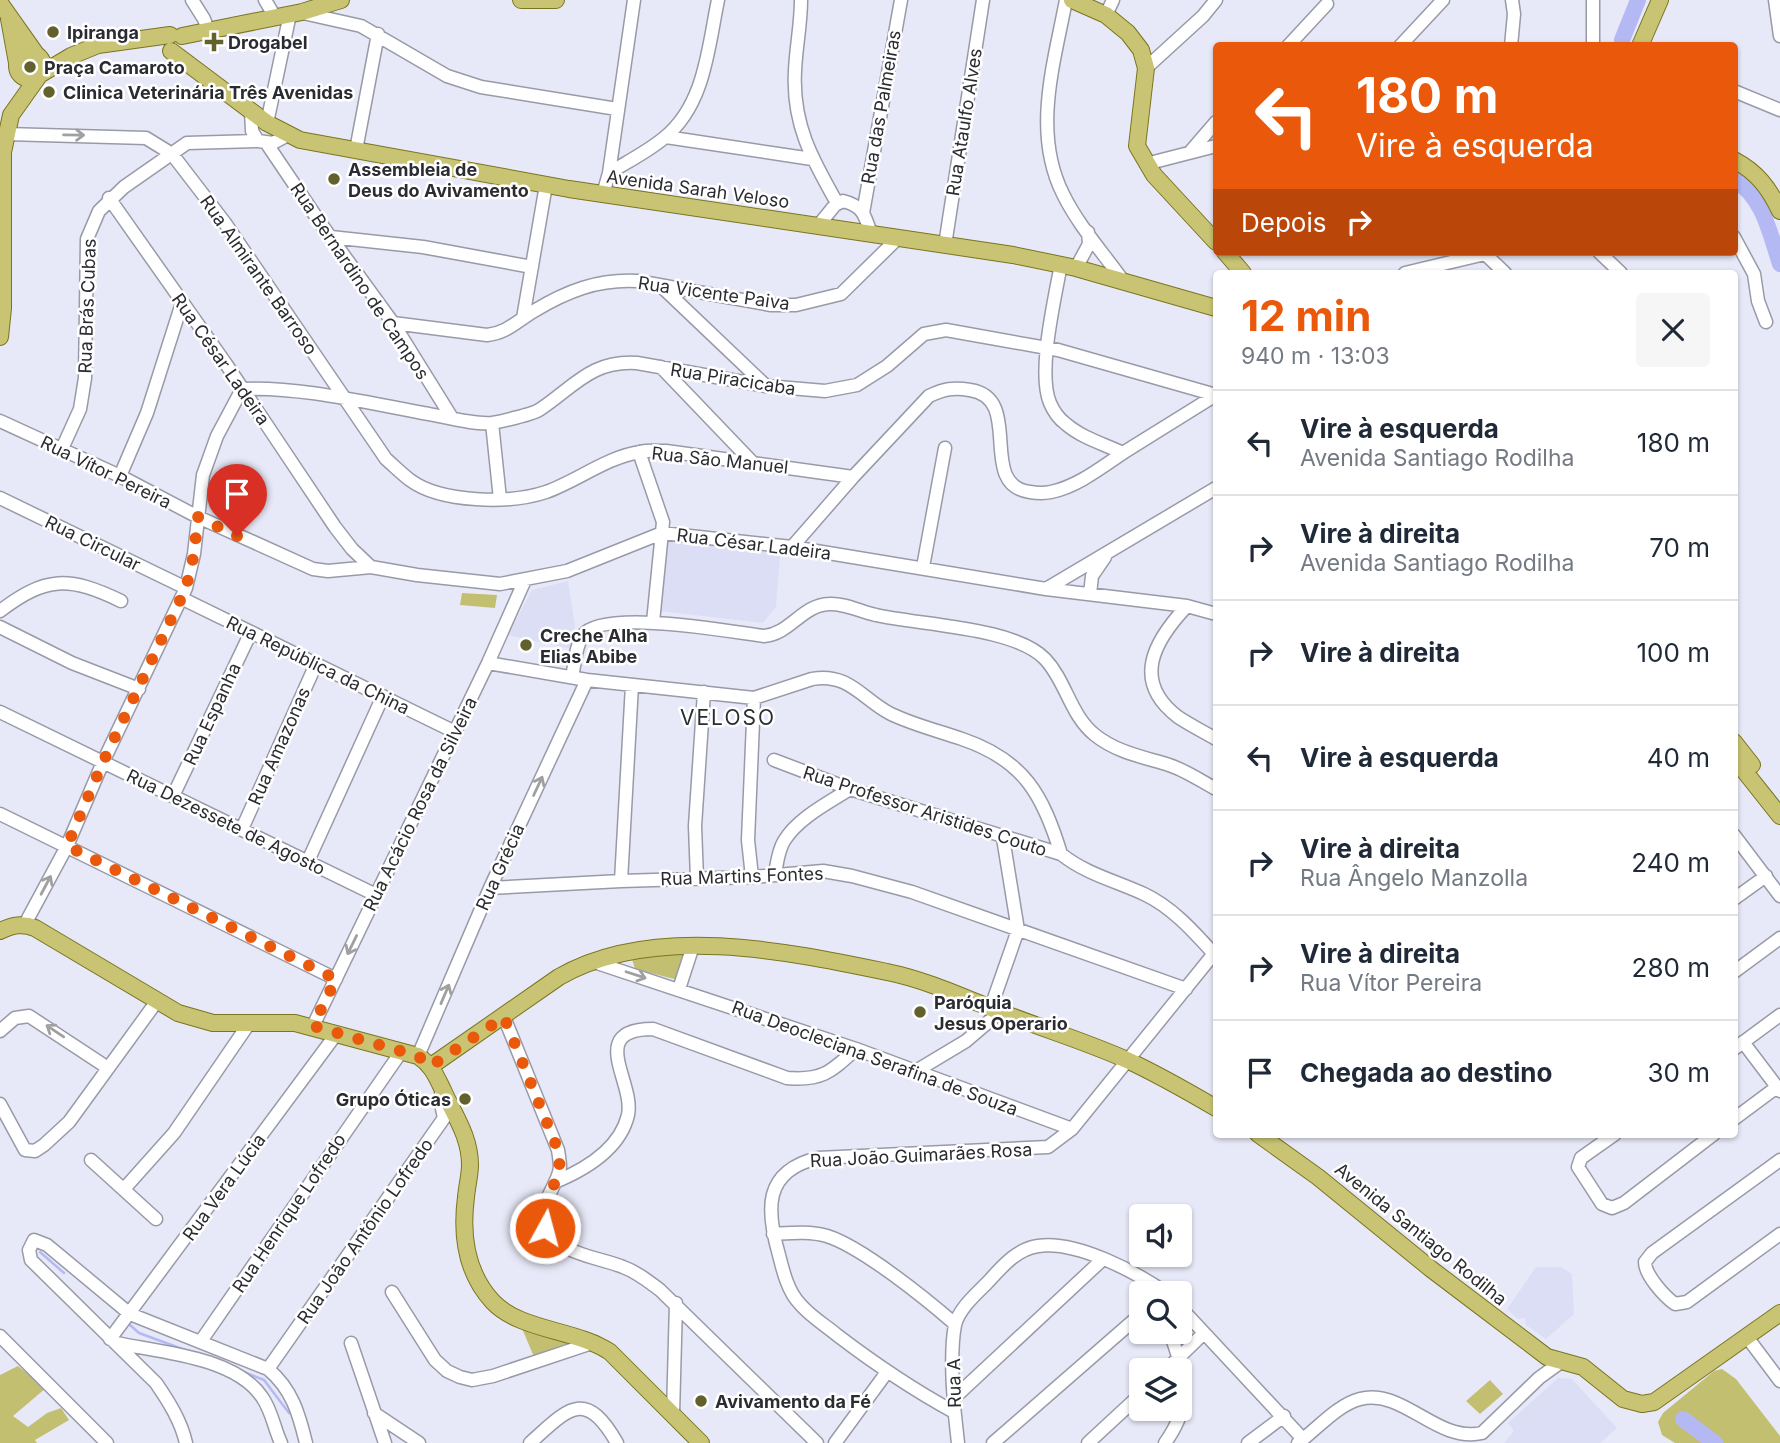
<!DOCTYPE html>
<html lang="pt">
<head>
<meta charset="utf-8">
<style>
	:root { --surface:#fff; --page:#f6f6f7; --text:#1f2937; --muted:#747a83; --line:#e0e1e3; --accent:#ea580c }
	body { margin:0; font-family:Inter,sans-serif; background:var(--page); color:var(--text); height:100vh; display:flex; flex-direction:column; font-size:26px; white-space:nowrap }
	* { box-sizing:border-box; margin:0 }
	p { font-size:23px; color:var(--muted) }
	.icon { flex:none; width:38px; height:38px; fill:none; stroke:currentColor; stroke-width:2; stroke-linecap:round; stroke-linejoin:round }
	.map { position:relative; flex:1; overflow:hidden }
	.side { position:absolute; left:1213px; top:270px; width:525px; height:868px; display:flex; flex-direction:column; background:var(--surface); border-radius:7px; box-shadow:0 2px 5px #0004 }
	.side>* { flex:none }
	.hud { position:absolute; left:1213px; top:42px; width:525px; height:214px; border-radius:7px; box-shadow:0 2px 5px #0004; background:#ea580c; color:#fff; overflow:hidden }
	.tools { position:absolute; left:1129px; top:1204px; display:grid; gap:14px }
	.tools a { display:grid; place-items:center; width:63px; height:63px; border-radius:7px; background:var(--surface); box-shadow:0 2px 5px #0004; font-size:35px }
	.pin { position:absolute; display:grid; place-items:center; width:60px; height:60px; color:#fff; margin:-72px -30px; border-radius:50% 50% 50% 0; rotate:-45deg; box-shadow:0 0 7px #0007 }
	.pin .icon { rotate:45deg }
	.me { position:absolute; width:77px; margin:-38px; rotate:7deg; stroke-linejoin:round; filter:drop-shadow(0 0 5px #0008) }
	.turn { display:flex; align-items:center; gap:24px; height:147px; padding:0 28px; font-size:32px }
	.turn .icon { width:91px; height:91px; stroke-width:2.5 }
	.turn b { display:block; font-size:49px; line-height:60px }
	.then { display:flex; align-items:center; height:66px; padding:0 28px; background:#0003; gap:14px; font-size:26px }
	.round { display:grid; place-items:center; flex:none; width:74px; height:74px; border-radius:7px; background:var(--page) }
	.summary { display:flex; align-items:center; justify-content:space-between; height:119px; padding:0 28px }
	h1 { font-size:42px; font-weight:700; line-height:52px; color:var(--accent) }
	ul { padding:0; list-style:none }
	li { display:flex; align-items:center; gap:21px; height:105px; padding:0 28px; border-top:2px solid var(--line) }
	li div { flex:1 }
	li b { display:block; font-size:26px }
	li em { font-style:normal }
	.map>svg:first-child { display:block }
</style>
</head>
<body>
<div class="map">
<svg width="1780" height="1443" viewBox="0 0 1780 1443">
	<rect width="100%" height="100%" fill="#e8e9f8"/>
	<path fill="#dbdef4" d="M669 536 780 555 776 607 763 623 660 611Z
		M568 581 575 626 571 649 508 635 532 590Z
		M1536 1267H1561L1572 1274 1574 1314 1546 1339 1526 1325 1525 1318 1518 1319 1507 1309Z
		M1558 1378 1572 1379 1617 1428 1600 1443H1504L1514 1431 1508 1423Z"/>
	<path fill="#c2bf70" d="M462 593 497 595 495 608 460 605Z
		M658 953 687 955 678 980 635 969 632 959Z
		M521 1326 575 1340 534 1357Z
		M18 1366 46 1388 13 1416 28 1427 47 1413 61 1408 69 1420 35 1440 37 1443H0V1375Z
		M1722 1369 1736 1379 1780 1436V1443H1675L1662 1435 1658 1422 1663 1413 1714 1371Z
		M1490 1380 1503 1394 1480 1414 1466 1401Z"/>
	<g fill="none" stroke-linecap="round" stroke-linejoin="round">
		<path stroke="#b4b9f4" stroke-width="2.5" d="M40 1252 64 1273
			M130 1325 139 1333 185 1350
			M244 1372 264 1380 289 1413"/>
		<path stroke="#b4b9f4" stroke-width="16" d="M1622 40 1638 0
			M1734 179C1764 199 1769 231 1780 264
			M1683 1419 1715 1443"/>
		<g stroke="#989aa7" stroke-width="15">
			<path id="minor" d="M192 0 204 19 208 30
				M265 0 275 17
				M801 0C801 24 796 47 795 71 792 124 812 159 837 203
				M1066 0C1054 64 1032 132 1063 194 1078 225 1104 254 1124 282
				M1593 0V46
				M1775 0 1780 36
				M303 13 361 26 447 76 481 87 617 109
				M1106 15 1113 0
				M1288 46 1327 4
				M1400 46 1443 0
				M1511 46 1514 14 1512 0
				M1146 68 1203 16 1216 0
				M1734 91 1780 110
				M251 111 252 131 258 141 273 143 288 135
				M267 123 290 14
				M6 134 146 138 172 154 225 223 386 459C394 466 402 474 410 480 441 503 510 504 546 492 577 481 607 457 640 452 648 450 658 451 666 451L853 477
				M666 137 812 159
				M267 144 321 224 393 323 452 418
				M356 150 378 34
				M1191 151 1216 122
				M1146 164 1216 146
				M609 173C627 162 647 152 664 138 705 105 708 48 718 0
				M603 194 609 173 634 0
				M109 198 226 364 335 527 352 549 371 567 417 575 500 584 567 571 662 533 792 547 1046 589 1187 606 1216 614
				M863 213 901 0
				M818 226 835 205 843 201C863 206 865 215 871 234
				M331 237 423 247 532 267
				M1734 237 1754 274 1758 301 1766 322
				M945 245 983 0
				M1483 252 1505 273
				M1599 252 1621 273
				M1061 264C1055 298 1037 372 1050 403 1053 410 1059 419 1066 424 1082 438 1104 444 1123 453
				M1076 268 1089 244 1088 232
				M1405 273 1485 254
				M662 287 765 385
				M523 318 546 185
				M393 323 487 335C507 333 517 321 534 311 567 291 598 279 637 281L771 305H796L841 294 898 238
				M661 367 752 462
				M0 421 120 476 198 517 313 569 328 571 371 567
				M492 423 500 499
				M61 451 80 409 85 378 87 239 99 211 124 187 187 143 258 141
				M639 452 663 522 653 622
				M120 476 147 413 182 303
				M0 498 186 588
				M792 547 853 477 929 396C944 389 953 387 970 390 1025 398 976 485 1030 492 1036 493 1046 493 1051 492 1079 486 1103 466 1126 451 1156 432 1186 414 1216 395
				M923 567 945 448
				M1046 589 1216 488
				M1090 594 1092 576 1105 557
				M181 598 455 732
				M1187 606C1154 641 1131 681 1178 717 1190 725 1204 732 1216 739
				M0 611C46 576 69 576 121 601
				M0 627 72 663 139 689
				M488 663 587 680 754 698 812 679C849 672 863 700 891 714 914 725 939 731 962 739 1024 760 1043 795 1061 854
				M572 677C575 664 575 647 583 635 602 608 733 632 764 636 790 634 802 605 829 604 845 603 861 612 876 615 919 625 1015 627 1045 659 1066 681 1070 715 1095 735 1116 752 1143 757 1169 765 1185 770 1201 781 1216 789
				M0 712 376 895
				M774 760 850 789 1061 854C1086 874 1116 881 1144 894 1172 907 1194 932 1214 954
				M173 796 251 632
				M0 814 336 979
				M242 829 316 664
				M1734 835 1780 896
				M308 861 383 696
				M775 874C777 863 778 851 784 841 798 818 828 803 850 789
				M752 877 748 840 754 698
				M697 879 695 826 704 692
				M621 881 632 685
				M490 888 621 881 752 877 823 871 852 876 912 892 1186 989
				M1734 899 1766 876
				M25 924 67 846 103 762 186 588 194 554 203 475 217 436 242 389C298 386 368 403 423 413 442 416 474 425 492 423 499 422 533 414 539 410 574 387 591 360 637 363L766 386 825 391 857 385 887 366 924 334 946 330 1058 350 1216 395
				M594 962 856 1049 1072 1129
				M1734 972 1780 938
				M679 989 693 946
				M991 1007 1018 930 1003 838
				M504 1017 558 1150C559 1156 560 1162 560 1167 559 1182 544 1197 544 1213 544 1254 594 1255 623 1267 637 1272 648 1281 660 1290L817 1443
				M313 1026 488 663 525 580
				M0 1031 15 1018 29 1016 108 1068
				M1743 1042 1780 1091
				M1734 1049 1780 1015
				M418 1056 490 888 587 680
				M916 1071 966 1041 1000 1012
				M0 1104 25 1150 35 1151 44 1145 69 1122 157 1001
				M1734 1119 1777 1087
				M1615 1134 1581 1158 1578 1167 1602 1204 1612 1208 1624 1203 1714 1134
				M91 1160 156 1219
				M1780 1160 1652 1253 1645 1262C1645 1275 1664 1296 1675 1304L1687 1302 1780 1234
				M555 1182C584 1170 620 1149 628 1115 635 1082 586 1029 653 1029L787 1078C822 1081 831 1072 856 1049
				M124 1189 174 1133 250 1022
				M773 1234C791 1233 809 1231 827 1236 862 1247 926 1299 955 1324
				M392 1292 435 1360 447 1371 460 1377 472 1380 493 1376 595 1342
				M1180 1307 1303 1439
				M0 1336 107 1443
				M1747 1337 1780 1381
				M110 1339 337 1033
				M201 1341 401 1052
				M116 1343C160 1352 235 1357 262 1397 272 1411 274 1428 281 1443
				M351 1343 385 1443
				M268 1369 444 1118 440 1099 442 1089
				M1166 1370 1204 1333
				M955 1397 1102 1260
				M954 1412C912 1389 875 1364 837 1335 825 1325 810 1316 800 1304 788 1292 783 1271 779 1255 766 1210 763 1171 818 1158L1048 1147 1072 1129 1216 951
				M374 1413 419 1443
				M673 1414 676 1303
				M186 1443C181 1421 169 1402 156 1383L31 1260 29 1250 34 1240 47 1245 130 1314 268 1369C292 1389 299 1414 306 1443
				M530 1443C568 1409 585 1387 617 1443
				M835 1443 887 1372
				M958 1443C954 1412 949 1356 955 1325 959 1309 975 1295 987 1283 1001 1268 1016 1249 1038 1246 1076 1240 1136 1272 1166 1293
				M993 1443 1141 1314
				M1088 1443 1141 1394
				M1165 1443C1195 1401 1185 1377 1170 1332
				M1248 1443 1284 1416
				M1298 1443C1317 1429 1337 1405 1360 1399 1404 1388 1436 1443 1482 1433L1539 1378 1561 1362"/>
		</g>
		<g stroke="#7a751f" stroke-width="18">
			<path id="major" d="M521 0H556
				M1072 0 1106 15 1128 33 1141 50 1146 68 1137 146 1154 175 1216 242
				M0 3 36 54
				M9 19 17 63
				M182 36 302 12 341 0
				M1640 46 1660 0
				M171 51 267 123 300 140 569 189 1013 255 1076 268 1216 308
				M17 66a13 13 0 1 1 26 0a13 13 0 1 1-26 0Z
				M41 74 71 56 98 45 170 35
				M1734 160C1757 172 1769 188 1780 211
				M1225 252 1243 273
				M0 337 3 308V152L11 115 38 77
				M1734 742 1752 765
				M1734 758 1780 816
				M0 931C13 925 22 923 35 928L178 1013 213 1023H295L418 1056C432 1065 436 1076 443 1090 454 1115 470 1136 470 1165 470 1175 467 1186 466 1197 461 1235 466 1273 493 1302 521 1331 575 1329 610 1352L701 1443
				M431 1066 559 977C653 923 786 951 887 972 927 980 965 998 1003 1013 1044 1029 1087 1042 1127 1060 1157 1074 1187 1091 1216 1108
				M1258 1134 1318 1177 1431 1269 1547 1357 1583 1367 1623 1399 1642 1404 1654 1402 1780 1313"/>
		</g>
		<use href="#minor" stroke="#fff" stroke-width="12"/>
		<use href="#major" stroke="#c8c473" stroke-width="16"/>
	</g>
	<defs><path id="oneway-shaft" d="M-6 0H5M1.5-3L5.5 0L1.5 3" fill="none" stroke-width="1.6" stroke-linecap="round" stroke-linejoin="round" transform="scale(1.75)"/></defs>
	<g stroke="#a0a0a2">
		<use href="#oneway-shaft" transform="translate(74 135) rotate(1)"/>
		<use href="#oneway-shaft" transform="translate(538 786) rotate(-65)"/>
		<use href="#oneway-shaft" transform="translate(46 885) rotate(-62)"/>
		<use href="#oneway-shaft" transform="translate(352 945) rotate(116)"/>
		<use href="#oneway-shaft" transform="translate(636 975) rotate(18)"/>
		<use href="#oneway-shaft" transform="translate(445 994) rotate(-67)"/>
		<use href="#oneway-shaft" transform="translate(55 1031) rotate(-146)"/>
	</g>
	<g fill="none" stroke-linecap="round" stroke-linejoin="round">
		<path stroke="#ea580c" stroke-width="12" stroke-dasharray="0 21.6" d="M237 536 198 517 194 554 186 588 103 762 67 846 336 979 313 1026 418 1056 431 1066 504 1017 558 1150 560 1169 544 1210 545 1228"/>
	</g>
	<g fill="#62602d" stroke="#fff" stroke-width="2.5">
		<circle cx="53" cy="32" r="7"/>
		<path d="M210.5 31.5h7v7h7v7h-7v7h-7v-7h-7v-7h7z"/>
		<circle cx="30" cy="67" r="7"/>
		<circle cx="49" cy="92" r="7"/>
		<circle cx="334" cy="179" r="7"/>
		<circle cx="526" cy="645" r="7"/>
		<circle cx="920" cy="1012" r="7"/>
		<circle cx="465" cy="1099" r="7"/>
		<circle cx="701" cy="1401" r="7"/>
	</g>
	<g text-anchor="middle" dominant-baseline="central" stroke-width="5" stroke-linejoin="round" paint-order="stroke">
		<g font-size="18" font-weight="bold" fill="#2b2c31" stroke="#fff" text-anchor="start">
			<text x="67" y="32">Ipiranga</text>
			<text x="228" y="42">Drogabel</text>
			<text x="44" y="67">Praça Camaroto</text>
			<text x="63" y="92">Clinica Veterinária Três Avenidas</text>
			<text x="348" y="169">Assembleia de<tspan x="348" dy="21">Deus do Avivamento</tspan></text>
			<text x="540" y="635">Creche Alha<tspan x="540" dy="21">Elias Abibe</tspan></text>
			<text x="934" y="1002">Paróquia<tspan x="934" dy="21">Jesus Operario</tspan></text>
			<text x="451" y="1099" text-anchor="end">Grupo Óticas</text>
			<text x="715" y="1401">Avivamento da Fé</text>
		</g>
		<g font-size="18" fill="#2b2c31" stroke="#fff">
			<text transform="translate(881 107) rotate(-80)">Rua das Palmeiras</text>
			<text transform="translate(964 122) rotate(-81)">Rua Ataulfo Alves</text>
			<text transform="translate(698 189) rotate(8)">Avenida Sarah Veloso</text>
			<text transform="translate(259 275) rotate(55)">Rua Almirante Barroso</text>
			<text transform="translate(360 281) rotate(56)">Rua Bernardino de Campos</text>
			<text transform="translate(714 293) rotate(8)">Rua Vicente Paiva</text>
			<text transform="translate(87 306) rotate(-88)">Rua Brás Cubas</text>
			<text transform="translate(221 359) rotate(55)">Rua César Ladeira</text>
			<text transform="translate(733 379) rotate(9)">Rua Piracicaba</text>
			<text transform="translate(720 460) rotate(6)">Rua São Manuel</text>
			<text transform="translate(106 472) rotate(26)">Rua Vítor Pereira</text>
			<text transform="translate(93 543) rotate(26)">Rua Circular</text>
			<text transform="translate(754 544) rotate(7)">Rua César Ladeira</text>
			<text transform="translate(318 665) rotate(26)">Rua República da China</text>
			<text transform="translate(212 714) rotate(-65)">Rua Espanha</text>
			<text transform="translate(279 746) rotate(-66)">Rua Amazonas</text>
			<text transform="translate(420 804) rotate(-64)">Rua Acácio Rosa da Silveira</text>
			<text transform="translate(925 811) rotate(18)">Rua Professor Aristides Couto</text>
			<text transform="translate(226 822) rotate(26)">Rua Dezessete de Agosto</text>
			<text transform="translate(500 867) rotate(-66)">Rua Grécia</text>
			<text transform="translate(742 876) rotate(-2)">Rua Martins Fontes</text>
			<text transform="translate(875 1058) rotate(20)">Rua Deocleciana Serafina de Souza</text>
			<text transform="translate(921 1155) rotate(-3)">Rua João Guimarães Rosa</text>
			<text transform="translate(224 1187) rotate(-54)">Rua Vera Lúcia</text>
			<text transform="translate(289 1213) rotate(-56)">Rua Henrique Lofredo</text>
			<text transform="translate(365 1231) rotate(-55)">Rua João Antônio Lofredo</text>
			<text transform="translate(1421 1234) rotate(39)">Avenida Santiago Rodilha</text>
			<text transform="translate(954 1383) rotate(-91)">Rua A</text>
		</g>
		<g font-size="21" letter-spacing="2" fill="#2b2c31" stroke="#fff">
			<text x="728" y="717">VELOSO</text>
		</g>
	</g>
</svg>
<div class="tools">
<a><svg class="icon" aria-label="sound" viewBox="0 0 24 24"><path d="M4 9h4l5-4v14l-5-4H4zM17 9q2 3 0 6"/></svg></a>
<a><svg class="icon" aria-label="search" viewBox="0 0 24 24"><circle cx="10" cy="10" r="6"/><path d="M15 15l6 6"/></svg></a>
<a><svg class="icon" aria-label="layers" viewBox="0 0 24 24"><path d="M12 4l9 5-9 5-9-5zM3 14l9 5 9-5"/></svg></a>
</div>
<div class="pin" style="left:237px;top:536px;background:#d93025"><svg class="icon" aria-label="arrive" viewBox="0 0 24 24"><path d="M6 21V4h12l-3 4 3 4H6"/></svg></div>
<svg class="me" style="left:545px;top:1228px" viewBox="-20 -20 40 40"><circle r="17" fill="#ea580c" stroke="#fff" stroke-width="3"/><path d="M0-11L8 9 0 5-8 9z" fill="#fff"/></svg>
<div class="hud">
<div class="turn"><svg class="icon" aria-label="left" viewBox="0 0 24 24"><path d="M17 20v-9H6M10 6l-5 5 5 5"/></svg><div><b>180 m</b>Vire à esquerda</div></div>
<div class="then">Depois<svg class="icon" aria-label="right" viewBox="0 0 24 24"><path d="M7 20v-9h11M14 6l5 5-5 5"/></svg></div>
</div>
<section class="side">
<div class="summary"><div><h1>12 min</h1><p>940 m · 13:03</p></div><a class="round"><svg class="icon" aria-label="close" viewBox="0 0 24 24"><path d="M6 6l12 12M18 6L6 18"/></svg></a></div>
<ul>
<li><svg class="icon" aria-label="left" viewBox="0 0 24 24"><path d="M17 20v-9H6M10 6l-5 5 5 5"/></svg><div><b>Vire à esquerda</b><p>Avenida Santiago Rodilha</p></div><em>180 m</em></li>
<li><svg class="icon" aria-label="right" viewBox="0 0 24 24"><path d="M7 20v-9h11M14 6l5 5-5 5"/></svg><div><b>Vire à direita</b><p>Avenida Santiago Rodilha</p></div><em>70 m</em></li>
<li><svg class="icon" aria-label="right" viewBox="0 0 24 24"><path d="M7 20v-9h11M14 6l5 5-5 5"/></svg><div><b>Vire à direita</b></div><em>100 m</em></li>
<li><svg class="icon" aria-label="left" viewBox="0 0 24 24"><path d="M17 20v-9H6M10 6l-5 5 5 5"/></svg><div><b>Vire à esquerda</b></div><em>40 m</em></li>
<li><svg class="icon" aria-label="right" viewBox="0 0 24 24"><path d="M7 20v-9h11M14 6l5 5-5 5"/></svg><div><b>Vire à direita</b><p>Rua Ângelo Manzolla</p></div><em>240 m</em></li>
<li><svg class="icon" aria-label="right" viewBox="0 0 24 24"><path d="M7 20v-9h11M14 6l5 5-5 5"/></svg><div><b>Vire à direita</b><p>Rua Vítor Pereira</p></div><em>280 m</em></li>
<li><svg class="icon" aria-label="arrive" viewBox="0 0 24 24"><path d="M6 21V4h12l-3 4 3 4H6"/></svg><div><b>Chegada ao destino</b></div><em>30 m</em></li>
</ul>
</section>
</div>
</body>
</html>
